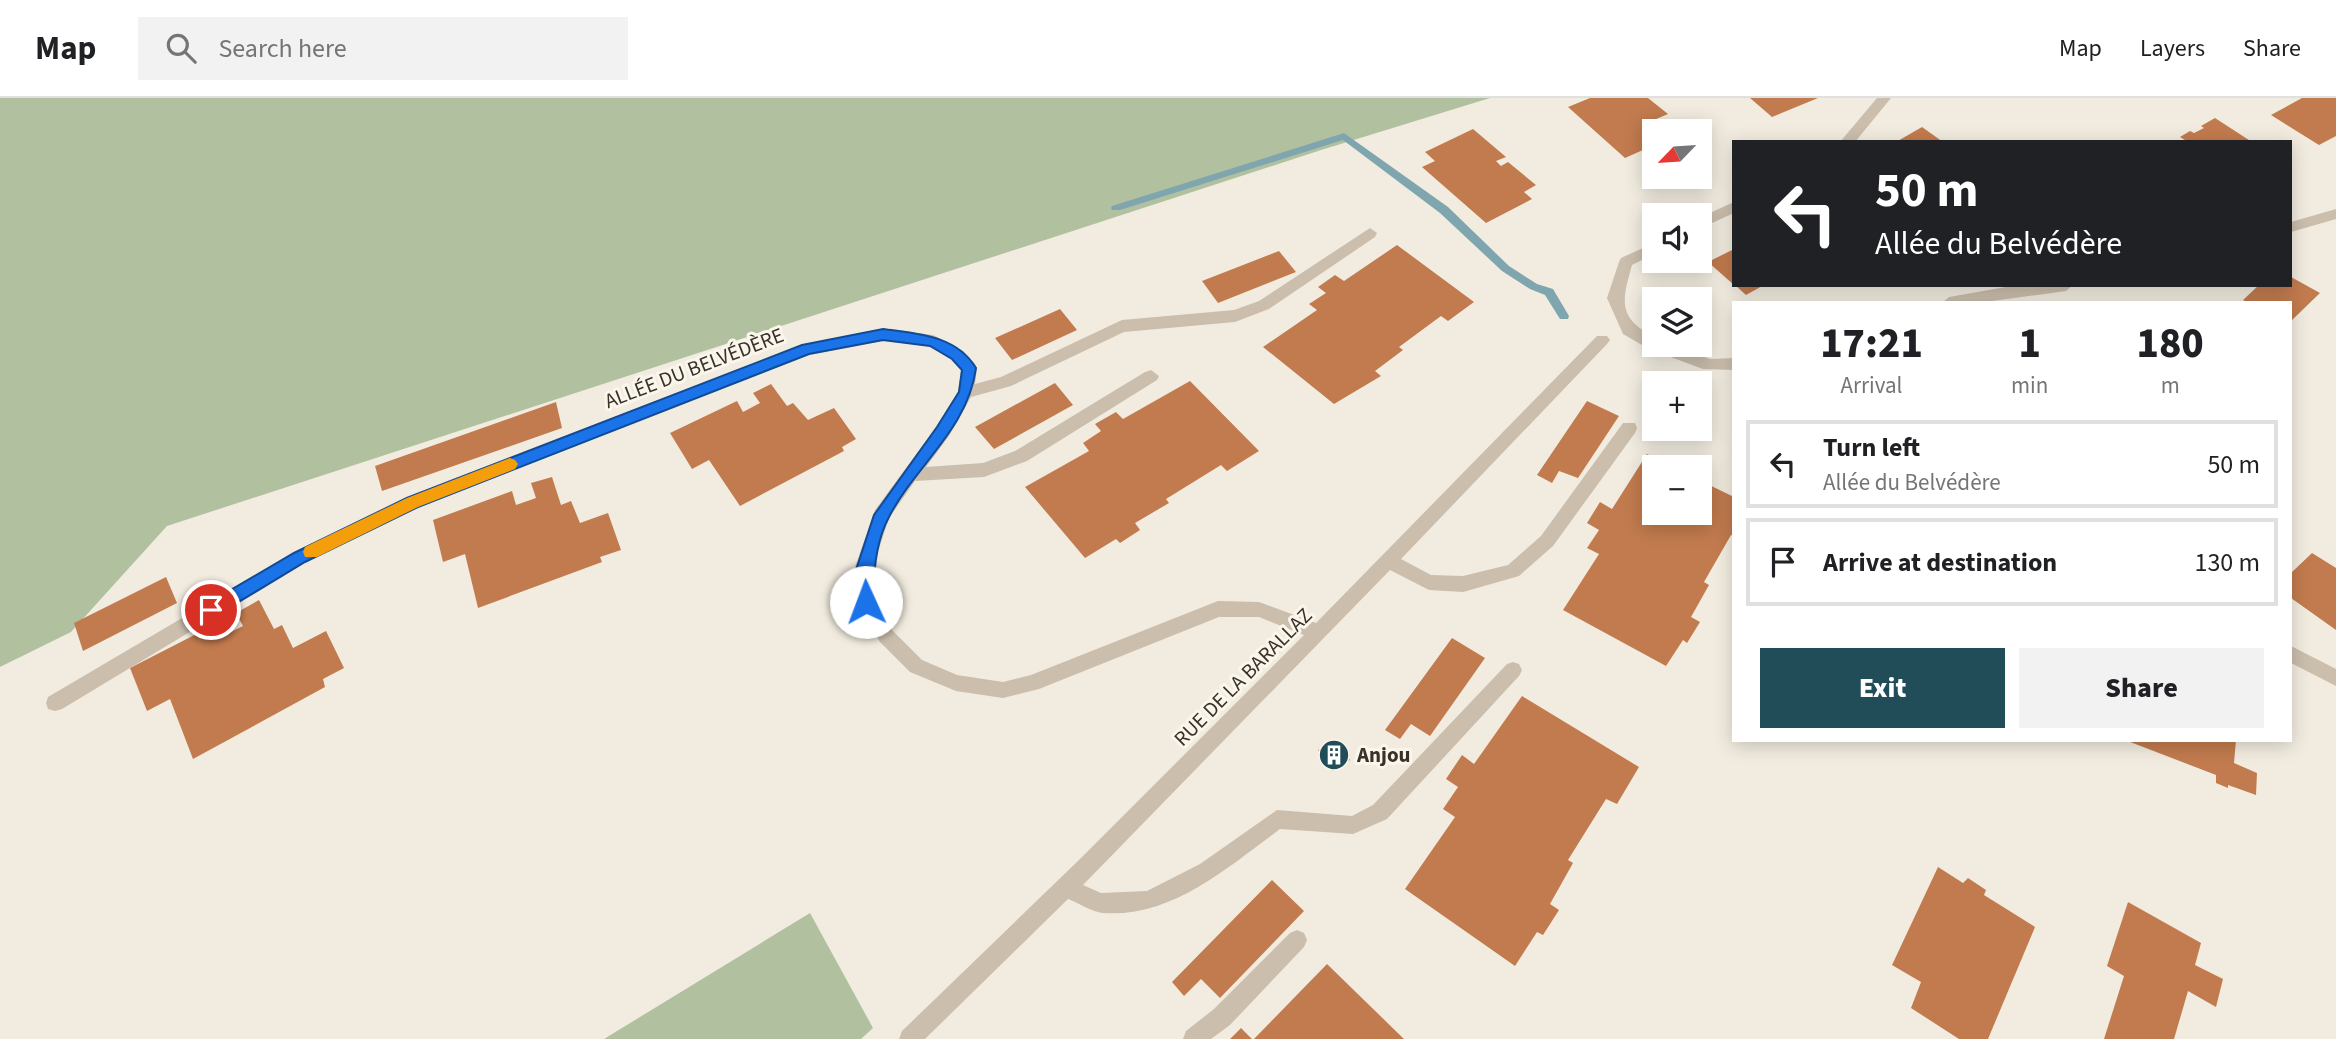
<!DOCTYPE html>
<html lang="en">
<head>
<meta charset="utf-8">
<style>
	:root { --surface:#fff; --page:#f2f2f2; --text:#202124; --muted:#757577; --line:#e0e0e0; --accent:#214d59 }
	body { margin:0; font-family:"Source Sans 3",sans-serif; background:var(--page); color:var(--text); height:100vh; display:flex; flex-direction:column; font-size:26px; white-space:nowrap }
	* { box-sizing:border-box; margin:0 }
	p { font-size:23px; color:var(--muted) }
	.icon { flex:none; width:38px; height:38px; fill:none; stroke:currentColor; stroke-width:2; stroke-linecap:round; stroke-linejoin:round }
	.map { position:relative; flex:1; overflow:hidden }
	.panel { position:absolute; left:1732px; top:203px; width:560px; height:441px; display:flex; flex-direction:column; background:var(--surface); border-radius:0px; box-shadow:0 4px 18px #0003 }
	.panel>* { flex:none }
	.top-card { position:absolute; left:1732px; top:42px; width:560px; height:147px; border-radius:0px; box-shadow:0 4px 18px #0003; background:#202124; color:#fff; overflow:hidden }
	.needle { width:46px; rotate:245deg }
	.fabs { position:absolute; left:1642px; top:21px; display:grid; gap:14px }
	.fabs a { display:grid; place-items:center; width:70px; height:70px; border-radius:0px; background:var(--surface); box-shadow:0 4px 18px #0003; font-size:35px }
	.pin { position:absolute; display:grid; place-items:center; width:60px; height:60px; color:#fff; margin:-30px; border:4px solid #fff; border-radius:50%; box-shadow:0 2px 7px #0007 }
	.me { position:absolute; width:77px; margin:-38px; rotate:358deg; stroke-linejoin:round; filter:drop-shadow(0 0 5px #0008) }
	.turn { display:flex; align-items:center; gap:24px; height:147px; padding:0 28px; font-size:32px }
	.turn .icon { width:91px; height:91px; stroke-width:2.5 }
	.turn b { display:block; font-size:49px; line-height:60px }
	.eta { display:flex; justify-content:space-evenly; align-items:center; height:119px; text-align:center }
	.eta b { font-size:42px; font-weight:800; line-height:49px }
	.primary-button { display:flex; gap:14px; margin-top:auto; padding:14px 28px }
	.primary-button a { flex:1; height:80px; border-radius:0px; background:var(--accent); color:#fff; font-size:28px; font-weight:800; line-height:80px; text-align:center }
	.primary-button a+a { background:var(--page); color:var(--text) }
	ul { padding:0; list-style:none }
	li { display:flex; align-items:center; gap:21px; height:88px; margin:0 14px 10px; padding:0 14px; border:4px solid var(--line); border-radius:0px }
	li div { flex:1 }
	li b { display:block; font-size:26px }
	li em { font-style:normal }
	header { display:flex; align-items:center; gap:42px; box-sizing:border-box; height:98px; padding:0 35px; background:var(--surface); border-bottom:2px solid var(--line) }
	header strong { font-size:33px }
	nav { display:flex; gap:38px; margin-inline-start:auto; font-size:24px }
	.search { width:490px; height:63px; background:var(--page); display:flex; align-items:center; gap:18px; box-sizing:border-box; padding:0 24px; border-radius:0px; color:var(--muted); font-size:26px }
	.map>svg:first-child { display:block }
</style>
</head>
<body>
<header>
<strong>Map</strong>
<div class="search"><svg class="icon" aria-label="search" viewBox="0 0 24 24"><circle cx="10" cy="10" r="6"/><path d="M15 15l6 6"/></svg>Search here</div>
<nav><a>Map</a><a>Layers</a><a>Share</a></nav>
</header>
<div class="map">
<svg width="2336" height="941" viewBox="0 0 2336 941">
	<rect width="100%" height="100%" fill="#f2ece0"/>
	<path fill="#b1c1a0" d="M0 0H1490L1318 53 167 428 71 534 0 569Z
		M810 815 873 930 861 941H604Z"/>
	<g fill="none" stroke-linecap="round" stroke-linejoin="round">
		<path fill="#7fa6af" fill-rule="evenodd" d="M1344 35 1448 109 1509 168 1537 186 1553 191 1569 218 1568 221H1560L1545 197 1530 191 1502 173 1440 115 1343 42 1120 112H1112L1111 110 1112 108Z"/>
	</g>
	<path fill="#c27b4e" d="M1590 0H1648L1668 16 1642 27 1654 37V47L1625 60 1568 9Z
		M1750 0H1818L1772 19Z
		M2302 0H2336V38L2319 47 2271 17Z
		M2215 20 2252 44H2188L2180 39 2190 33 2194 35 2204 30 2201 28Z
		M1922 29 1943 44H1896Z
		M1473 31 1506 59 1496 63 1501 68 1508 64 1536 87 1524 94 1532 101 1486 125 1422 69 1435 63 1425 54Z
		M1397 147 1474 204 1448 223 1441 218 1399 249 1403 252 1375 273 1381 278 1334 306 1263 249 1317 212 1309 206 1326 195 1318 189 1335 177 1344 183Z
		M1734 151V187L1708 164Z
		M1279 153 1296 174 1218 205 1202 183Z
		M2291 179 2320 195 2291 223V205H2248L2243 202 2259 187H2291Z
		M1735 187H1764L1746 197Z
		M1060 211 1077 232 1012 262 995 240Z
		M1190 283 1259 353 1227 373 1221 367 1166 401 1169 405 1135 425 1140 432 1120 445 1116 441 1085 460 1025 389 1089 353 1083 345 1101 333 1095 326 1116 314 1123 321Z
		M1055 285 1073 307 994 351 975 329Z
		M771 286 787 308 793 305 808 322 834 310 856 341 842 349 844 353 740 408 709 362 692 371 670 335 737 303 743 314 760 305 753 295Z
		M1587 303 1619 318 1578 380 1559 373 1552 385 1537 377Z
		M556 304 562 330 382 393 375 368Z
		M1647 356 1673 369H1654V415H1699V382L1734 399V438L1731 437 1704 484 1709 487 1691 519 1700 524 1687 545 1683 542 1666 568 1563 512 1599 456 1587 450 1599 432 1587 425 1600 404 1612 411Z
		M552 379 561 407 571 403 580 425 608 415 621 452 600 459 602 464 478 510 465 456 443 464 433 422 512 393 516 407 536 400 531 385Z
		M2312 455 2336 470V532L2291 500V475Z
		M166 479 177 505 83 553 74 525Z
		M259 502 274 531 282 527 293 550 326 533 344 570 323 581 325 589 193 661 170 601 147 613 130 570 214 527 221 539 243 528 236 515Z
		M1452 540 1485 560 1430 638 1411 626 1400 641 1385 632Z
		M1522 598 1639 669 1617 706 1606 701 1568 762 1573 765 1550 806 1559 812 1543 837 1537 834 1515 868 1405 791 1455 719 1443 711 1458 689 1446 681 1462 657 1474 666Z
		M1335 642 1350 662 1332 673 1318 652Z
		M2125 642H2236L2234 665 2257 675 2256 697 2228 687V690L2216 685V677Z
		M1938 769 1963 785 1968 780 1986 792 1984 797 2035 829 1988 941H1959L1911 910 1921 884 1892 867Z
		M1272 782 1304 813 1220 900 1201 881 1184 898 1172 884Z
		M2128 804 2201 845 2195 867 2223 881 2216 909 2188 893 2174 941H2104L2124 878 2107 868Z
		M1327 866 1404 941H1254Z
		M1241 930 1252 941H1230Z"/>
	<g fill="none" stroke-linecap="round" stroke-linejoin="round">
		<path fill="#cbbeac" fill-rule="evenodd" d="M2291 548 2336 571V588L2291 565Z"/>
		<path fill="#cbbeac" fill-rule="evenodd" d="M1877 0H1891L1855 44H1840Z
			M1734 104V115L1699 131V120Z
			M2336 111V121L2291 134V124Z
			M1370 130 1377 135 1375 139 1269 211 1235 224 1124 234 1011 288 971 299 949 338 926 369 983 365 1015 353 1145 274 1151 272 1159 278 1157 282 1027 363 984 379 915 383 889 420 873 469 875 503 892 532 922 562 957 577 1003 584 1031 577 1218 503 1259 504 1316 525 1597 238H1607L1610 242 1607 246 1401 461 1431 477 1463 478 1508 467 1541 438 1623 325H1635L1637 330 1635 335 1553 448 1519 478 1463 494 1429 492 1390 472 1083 787 1101 795 1147 793 1200 766 1277 712 1352 718 1373 707 1507 566 1513 564 1519 566 1522 572 1519 578 1387 721 1353 736 1280 731C1228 769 1172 820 1103 815 1092 814 1079 805 1068 801L925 941H899L902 933 1079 762 1304 537 1259 519H1219L1039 591 1003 600 956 593 910 574 880 544 860 509 855 469 875 412 937 328 958 293 961 272 951 261 930 248 883 243 809 257 418 409 306 464 62 611 55 613 48 611 46 605 48 599 294 454 406 399 801 247 883 231 933 237 963 253 975 266 977 270 975 286 1001 279 1122 222 1234 212 1259 203Z
			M1654 145V156L1632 167C1622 203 1617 219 1654 239V247H1671L1710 261 1734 260V272L1703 271 1649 251 1623 236 1607 200 1619 164 1621 160Z
			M2017 187H2073L2066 193 1978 205H1942L1949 199Z
			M1297 832 1304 835 1307 842 1304 849 1230 927 1211 941H1183L1186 933 1214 911 1290 835Z"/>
	</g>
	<path fill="#1a73e8" stroke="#114b97" stroke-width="2" d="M883 231C918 236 956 237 976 270 968 331 915 368 889 419 875 445 873 475 874 504L871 509H860L858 504 857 469 874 417 937 329 959 294 962 272 952 261 930 248 883 242 809 256 418 409 305 464 217 517H205L203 512 205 507 294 455 407 400 802 247Z"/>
	<path fill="#f59e0b" d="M510 360 515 362 518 366 515 371 418 409 317 459H305L303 454 305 449 407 400Z"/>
	<defs>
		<g id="building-disc" transform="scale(1.575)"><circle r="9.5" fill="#214d59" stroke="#faf6ec"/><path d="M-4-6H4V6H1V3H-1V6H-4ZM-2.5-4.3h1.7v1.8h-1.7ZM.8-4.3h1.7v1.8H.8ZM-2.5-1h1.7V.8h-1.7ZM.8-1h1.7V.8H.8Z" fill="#fff"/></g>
	</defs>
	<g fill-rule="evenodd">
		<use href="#building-disc" x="1334" y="657"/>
	</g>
	<g text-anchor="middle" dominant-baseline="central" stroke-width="6" stroke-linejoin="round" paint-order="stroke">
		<g font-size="21" fill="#39312a" stroke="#faf6ec">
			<text transform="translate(694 270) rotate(-21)">ALLÉE DU BELVÉDÈRE</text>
			<text transform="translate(1243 579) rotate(-45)">RUE DE LA BARALLAZ</text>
		</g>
		<g font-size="21" font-weight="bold" fill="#39312a" stroke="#faf6ec" text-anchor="start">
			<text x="1357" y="657">Anjou</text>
		</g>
	</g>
</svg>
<div class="fabs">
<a><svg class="needle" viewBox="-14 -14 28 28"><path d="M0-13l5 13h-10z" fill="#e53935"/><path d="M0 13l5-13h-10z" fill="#757577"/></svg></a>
<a><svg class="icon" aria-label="sound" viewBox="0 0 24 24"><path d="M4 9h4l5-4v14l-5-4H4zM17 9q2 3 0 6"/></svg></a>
<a><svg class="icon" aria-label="layers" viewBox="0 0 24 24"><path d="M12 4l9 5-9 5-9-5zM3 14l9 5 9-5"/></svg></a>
<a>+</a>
<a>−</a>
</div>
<div class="pin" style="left:211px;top:512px;background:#d93025"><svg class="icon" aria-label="arrive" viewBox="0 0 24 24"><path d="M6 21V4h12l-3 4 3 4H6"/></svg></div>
<svg class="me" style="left:866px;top:504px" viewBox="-20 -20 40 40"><circle r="19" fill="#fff"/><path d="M0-13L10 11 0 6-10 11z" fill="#1a73e8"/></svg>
<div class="top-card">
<div class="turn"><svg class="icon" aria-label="left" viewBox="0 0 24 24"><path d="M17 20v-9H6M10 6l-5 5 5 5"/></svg><div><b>50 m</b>Allée du Belvédère</div></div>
</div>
<section class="panel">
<div class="eta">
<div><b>17:21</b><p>Arrival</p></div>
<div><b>1</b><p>min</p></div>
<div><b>180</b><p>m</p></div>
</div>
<ul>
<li><svg class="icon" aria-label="left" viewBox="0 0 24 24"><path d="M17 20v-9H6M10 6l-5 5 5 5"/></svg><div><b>Turn left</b><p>Allée du Belvédère</p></div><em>50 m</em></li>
<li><svg class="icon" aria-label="arrive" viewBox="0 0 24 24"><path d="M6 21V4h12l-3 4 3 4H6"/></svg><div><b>Arrive at destination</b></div><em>130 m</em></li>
</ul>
<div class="primary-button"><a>Exit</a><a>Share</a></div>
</section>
</div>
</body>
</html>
